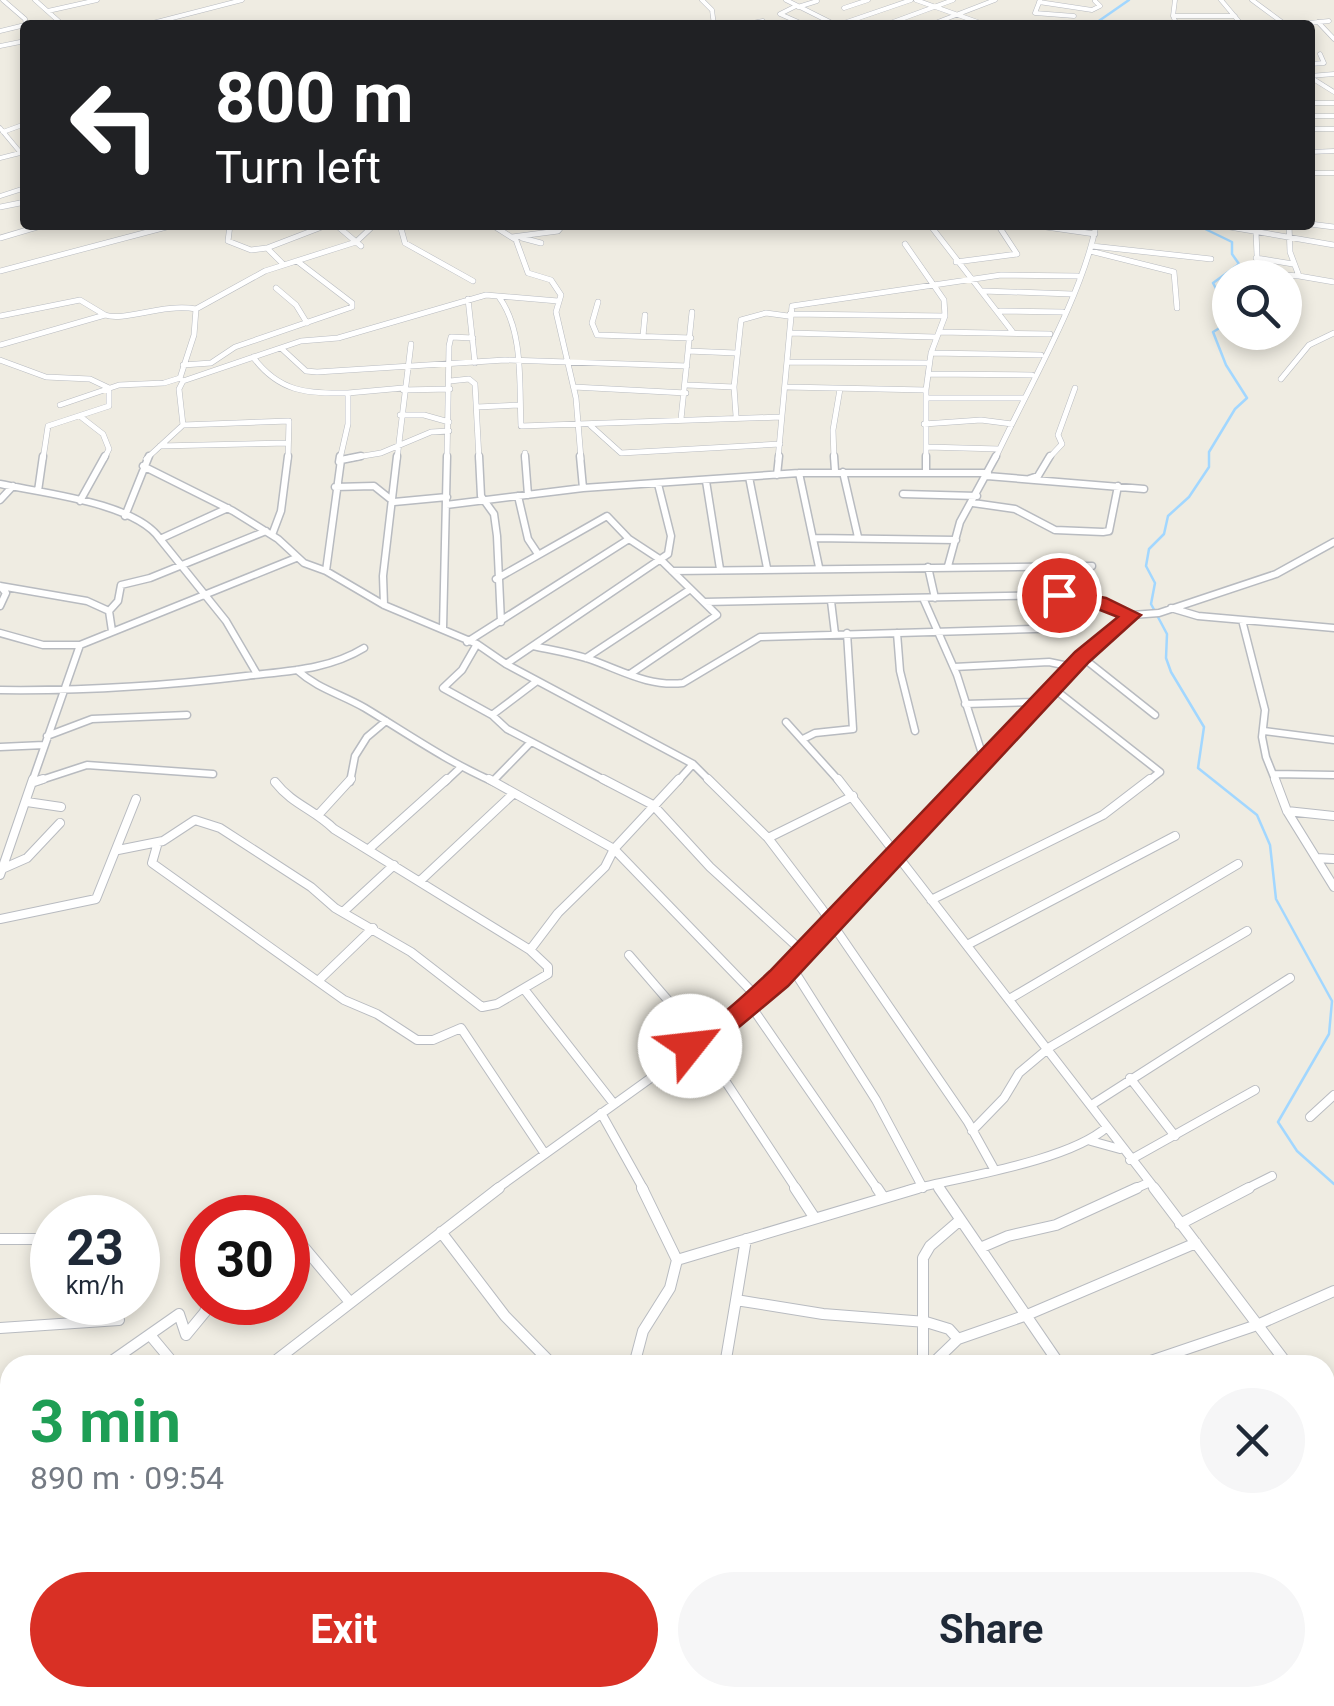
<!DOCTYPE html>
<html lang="en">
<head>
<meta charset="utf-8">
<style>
	:root { --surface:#fff; --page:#f6f6f7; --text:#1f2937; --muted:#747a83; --accent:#d93025 }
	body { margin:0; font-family:Roboto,sans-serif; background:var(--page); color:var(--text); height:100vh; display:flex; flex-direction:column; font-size:38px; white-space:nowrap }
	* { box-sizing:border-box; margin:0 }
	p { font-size:32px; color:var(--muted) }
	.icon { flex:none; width:55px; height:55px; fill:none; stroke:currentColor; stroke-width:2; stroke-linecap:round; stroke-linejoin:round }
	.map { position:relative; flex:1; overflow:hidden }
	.drawer { position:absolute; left:0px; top:1355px; width:1335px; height:352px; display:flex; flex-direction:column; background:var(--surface); border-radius:30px 30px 0 0; box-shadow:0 5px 15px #0003 }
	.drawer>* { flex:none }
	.banner { position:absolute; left:20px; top:20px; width:1295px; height:210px; border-radius:10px; box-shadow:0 5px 15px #0003; background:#202124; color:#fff; overflow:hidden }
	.tools { position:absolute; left:1212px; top:260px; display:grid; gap:20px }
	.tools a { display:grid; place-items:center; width:90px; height:90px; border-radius:50%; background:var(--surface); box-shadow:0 5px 15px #0003; font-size:50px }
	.speed { position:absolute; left:30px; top:1195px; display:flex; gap:20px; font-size:50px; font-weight:700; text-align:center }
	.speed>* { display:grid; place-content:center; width:130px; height:130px; border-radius:50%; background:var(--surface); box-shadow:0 5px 15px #0003; line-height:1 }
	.speed small { font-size:25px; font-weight:400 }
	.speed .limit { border:15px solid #d22; background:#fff; color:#111 }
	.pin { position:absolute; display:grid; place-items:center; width:85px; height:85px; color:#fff; margin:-42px; border:5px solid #fff; border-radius:50%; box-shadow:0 2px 10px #0007 }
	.me { position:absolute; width:110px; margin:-55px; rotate:61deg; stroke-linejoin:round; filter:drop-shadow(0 0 8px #0008) }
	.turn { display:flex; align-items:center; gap:35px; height:210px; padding:0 30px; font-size:45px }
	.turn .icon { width:130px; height:130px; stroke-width:2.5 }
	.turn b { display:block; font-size:70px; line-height:85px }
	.round { display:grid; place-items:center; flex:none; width:105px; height:105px; border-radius:52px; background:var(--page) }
	.overview { display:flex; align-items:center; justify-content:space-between; height:170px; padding:0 30px }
	h1 { font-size:60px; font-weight:700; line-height:75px; color:#1e9e55 }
	.button { display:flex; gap:20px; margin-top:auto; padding:20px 30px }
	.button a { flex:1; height:115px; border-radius:60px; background:var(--accent); color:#fff; font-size:40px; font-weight:700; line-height:115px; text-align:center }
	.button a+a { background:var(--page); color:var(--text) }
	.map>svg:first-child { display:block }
</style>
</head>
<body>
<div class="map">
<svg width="1334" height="1706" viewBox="0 0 1334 1706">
	<rect width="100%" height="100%" fill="#efece2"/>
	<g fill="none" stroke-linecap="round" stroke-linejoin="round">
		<path stroke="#a2d7ff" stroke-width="2.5" d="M1093 25 1129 0
			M1197 225 1232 242V254L1239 264 1213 283 1220 296 1223 326 1213 332 1226 365 1247 398 1235 409 1209 452V467L1189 497 1168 516 1164 534 1149 549 1146 566 1155 583 1151 604 1167 634 1166 658 1171 672 1204 727 1198 768 1257 815 1270 845 1276 899 1332 1001 1329 1034 1278 1122 1297 1151 1334 1184"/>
		<g stroke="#b8bbc0" stroke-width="5">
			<path id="minor-far4" d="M3 0 25 19 26 25
				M35 0 63 25
				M702 0 712 10 714 25
				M786 0 836 25
				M916 0 986 25
				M1040 0 1035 13 1074 16
				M1221 0 1242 25
				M1252 0 1286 25
				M1039 2 1092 10 1100 6 1095 1
				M796 6 780 14 805 25
				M798 7 817 1
				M844 8 868 0
				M48 11 97 0
				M1173 16H1235
				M1318 22 1334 39
				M145 25 242 0
				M688 25H741
				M742 25 763 21
				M838 25 911 0
				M885 25 953 0
				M930 25 995 0
				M1173 25H1177L1173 16 1175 0
				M1288 25 1329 21
				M0 31 25 25
				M0 46 25 41
				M1310 64 1324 63 1320 54
				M1310 76 1334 74
				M1310 77 1334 92
				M1310 103H1334
				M1310 116H1334
				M0 128 25 158
				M1310 129H1334
				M3 132 25 124
				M1310 152 1334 151
				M0 158 20 153
				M1310 173H1334
				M0 196 25 188
				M19 203 25 202"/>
		</g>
		<g stroke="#b8bbc0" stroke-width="6">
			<path id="minor-far3" d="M0 207 25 202
				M1310 224 1334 227
				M192 225H221
				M230 225 228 241 251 250 267 248 283 264
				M336 225 361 246
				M400 225 405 243 473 281
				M492 225 516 240 528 273 551 280 561 295 556 312 576 398 581 459
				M930 225 1012 331
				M998 225 1017 254
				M1032 225 1095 234
				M1218 225 1334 245
				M1289 225 1290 252 1299 276 1334 282
				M1256 232 1258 278
				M512 237 558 231 563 225
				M0 238 44 225
				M522 238 541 243
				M905 244 944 300 945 316 931 353 926 390V459
				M1092 246 1211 259
				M267 248 327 225
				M1090 251 1174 272 1177 308
				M1256 258 1293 264
				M956 262 1017 254
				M0 271 174 225
				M1257 273 1299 276
				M276 288 296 305 307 323
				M983 291 1072 294
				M499 297C524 331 519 384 521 426L781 417
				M468 299 475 363
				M598 302 592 323 597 335 691 338
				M196 309 265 271 356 242 374 225
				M1000 311 1063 312
				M790 314 945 316
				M0 316 80 300 105 315
				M939 332 1050 334
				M790 333 935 337
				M643 336 645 315
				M0 345 105 315C124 322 163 303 196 309L194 335 180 378 183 381 301 341 338 338 486 295 558 301
				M281 348 306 371 317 372 505 360 687 366
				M688 351 736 353
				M931 353 1041 355
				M253 357C279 392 307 394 348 393
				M0 360 46 377 90 379 109 388
				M788 362 929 363
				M183 365 211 363 235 347 352 307V303L297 261
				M928 374 1032 375
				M1281 379 1309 345 1334 333
				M450 381 469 379 475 384 479 459
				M687 385 734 387
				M574 387 686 393
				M787 387 926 390
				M403 390 450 389
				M926 398H1024
				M60 405 119 385 164 383 180 378
				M477 407 519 405
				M400 415H424L449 422
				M736 416 734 387 741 320 766 313 788 316
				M81 417 103 434 109 449 104 459
				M681 419 692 312
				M924 424 981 420 1012 424
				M183 425 289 421 288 459
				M591 426 621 453 780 444
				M160 446 288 443
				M927 447 999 449
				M525 453V459
				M43 459 48 426 109 406V391L105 389
				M146 459 183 425 179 389 183 381
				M340 459 348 424V393L403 388
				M345 459 381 453 431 432 449 431
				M397 459 411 344
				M447 459 449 346 451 337 473 338
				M778 459 792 306 1001 275 1078 276
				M834 459 833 430 840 389
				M995 459C1026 392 1083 295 1096 225
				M1048 459 1062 444 1058 435 1075 388"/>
		</g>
		<g stroke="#b8bbc0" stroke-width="9">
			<path id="minor-far2" d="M479 456 481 496 494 514 497 536 501 622
				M525 456 528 495
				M580 456 583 488
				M834 456 835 471
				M926 456V471
				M339 462 340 456
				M143 466 233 511 278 539 304 563 326 571 384 605 477 644 506 664 693 764 711 782
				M843 472 858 537
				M799 473 819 567
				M777 475 779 456
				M987 476 1144 489
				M749 477 767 568
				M1029 479 1038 476 1050 456
				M706 481 720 569
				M0 484C43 493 136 503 160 539L228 508
				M335 487 374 486 394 502 447 497
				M38 491 43 456
				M903 494 977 496
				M518 496 528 539 538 554
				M0 500 13 486
				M80 501 105 456
				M973 503 1015 509 1055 530 1103 532 1109 531 1118 486
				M446 505 583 488 799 473H988
				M125 516 149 456
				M272 535 281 511 288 456
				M813 538 956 540
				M160 539 226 621 257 674
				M948 566 960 522 996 456
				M928 567 935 598
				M326 571 341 460 361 456
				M672 571 1092 566
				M496 579 607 516 629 539 661 560 717 615 630 674
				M0 586 87 601 109 611 112 631
				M0 586 6 593 0 606
				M923 598 957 675 984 760
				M831 601 835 634
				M704 602 1059 595 1100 602 1132 615
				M384 605 383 576 397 456
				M1171 608 1198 616 1334 628
				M109 611 118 601 121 585 150 578 266 531
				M1242 620 1265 710 1262 737 1266 757 1276 782
				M443 629 447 456
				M0 633 43 645H80L296 558
				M897 633 900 671 915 731
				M467 642 629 539
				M477 644 462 670 443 688 492 715 507 729 608 782
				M533 646C552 650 571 653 589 659 621 670 648 687 683 683L760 637 1070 628
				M1082 657 1155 715
				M586 658 689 590
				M506 664 668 554 671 536 658 484
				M954 667 1049 662 1073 667
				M297 670C318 689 341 694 365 708 408 734 448 762 494 782
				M1053 688 1160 772 1147 782
				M0 690C82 691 164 686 246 676 287 671 328 670 364 648
				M965 704 1039 702
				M492 715 537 681
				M786 722 840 782
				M1264 731 1334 740
				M47 736 92 719 187 715
				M803 739 815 733 853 729 847 633
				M0 747 44 745
				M1273 774 1334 775
				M493 781 531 742
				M32 782 80 645
				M35 782 87 765 213 774
				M350 782 355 756 367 737 386 721
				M445 782 460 768
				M677 782 693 764
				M965 782 1105 635 1132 615 1159 613 1276 574 1334 542"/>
		</g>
		<g stroke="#b8bbc0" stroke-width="10">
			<path id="minor-far1" d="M489 779 614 849 758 998
				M603 779 653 805 710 867 803 952
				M708 779 768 838 822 909 968 1122 993 1167
				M838 779 1156 1190
				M1275 779 1287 811 1334 887
				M34 782 43 779
				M27 802 61 807
				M1287 811 1334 816
				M319 814 351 779
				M768 838 853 796
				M158 842 152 863 344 1000 377 1014 417 1040H433L461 1028 545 1154
				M370 848 447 779
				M118 850 163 841 195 820 220 828 311 887 335 908 411 952 482 1007 497 1004 548 974V967L530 950 334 829C314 809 293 805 275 782
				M1317 858 1334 859
				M2 869 27 858 60 823
				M0 875 33 779
				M420 881 514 793
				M931 900 1103 815 1150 779
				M343 912 394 865
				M0 919 96 899 136 799
				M967 945 1175 836
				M530 950 558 913 605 867 614 849 679 779
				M629 955 691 1027 689 1043 693 1050
				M791 966 876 1100 923 1188
				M319 980 373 928
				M524 989 614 1104
				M1011 998 1238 864
				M751 1006 878 1190
				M701 1044 797 1190
				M1130 1078 1175 1136
				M1093 1104 1290 978
				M601 1113 644 1190
				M1310 1117 1334 1095
				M972 1131 1004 1098 1019 1073 1050 1047 1247 931
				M1091 1141 1120 1149
				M1130 1160 1255 1090
				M937 1185 941 1190
				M495 1190 751 1006 967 779
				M909 1190C961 1177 1069 1161 1107 1127
				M1132 1190 1148 1183
				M1244 1190 1272 1176"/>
		</g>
		<g stroke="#b8bbc0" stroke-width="12">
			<path id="minor" d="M795 1188 814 1217
				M877 1188 883 1197
				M939 1188 1060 1365
				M1154 1188 1288 1365
				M1180 1224 1249 1188
				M441 1232 505 1316 553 1365
				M288 1235 297 1239 349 1301
				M0 1239H52
				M746 1239 736 1300 823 1314 926 1322 949 1329 958 1339 1027 1315 1196 1243
				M980 1248 1008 1236 1056 1225 1137 1188
				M677 1260 918 1188
				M0 1328 119 1320
				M150 1335 175 1365
				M106 1365 179 1314 186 1335 205 1312 208 1302
				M270 1365 499 1188
				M634 1365 643 1331 670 1288 677 1260 642 1188
				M725 1365 736 1300
				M923 1365V1258L930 1246 959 1221
				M931 1365 958 1339
				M1139 1365 1257 1325 1334 1291
				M1325 1392 1334 1388
				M1325 1412 1334 1423
				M0 1441 10 1432
				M1325 1490 1334 1486
				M0 1565 10 1558
				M0 1603 10 1614
				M1325 1603 1334 1601
				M1325 1639 1334 1644
				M60 1698 63 1706
				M226 1698 243 1706
				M1300 1698 1302 1706"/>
		</g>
		<use href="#minor-far4" stroke="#fff" stroke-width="4"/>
		<use href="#minor-far3" stroke="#fff" stroke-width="5"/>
		<use href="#minor-far2" stroke="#fff" stroke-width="6"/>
		<use href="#minor-far1" stroke="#fff" stroke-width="8"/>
		<use href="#minor" stroke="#fff" stroke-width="10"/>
	</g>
	<path fill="#d93025" stroke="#8d1f18" stroke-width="2.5" d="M1059 589 1106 598 1141 615 1089 662 788 986 702 1058C689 1063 683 1058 677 1046L681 1038C715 1025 742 997 770 971L1075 652 1118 617 1095 608 1052 599V591Z"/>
</svg>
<div class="tools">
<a><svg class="icon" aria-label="search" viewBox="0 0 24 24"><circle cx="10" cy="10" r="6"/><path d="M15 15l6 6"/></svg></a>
</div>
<div class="speed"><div>23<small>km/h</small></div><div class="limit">30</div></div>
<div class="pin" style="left:1059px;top:595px;background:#d93025"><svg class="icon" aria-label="arrive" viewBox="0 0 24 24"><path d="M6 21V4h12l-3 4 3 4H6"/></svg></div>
<svg class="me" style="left:690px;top:1046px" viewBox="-20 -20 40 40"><circle r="19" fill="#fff"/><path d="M0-13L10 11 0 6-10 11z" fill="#d93025"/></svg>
<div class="banner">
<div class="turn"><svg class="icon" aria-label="left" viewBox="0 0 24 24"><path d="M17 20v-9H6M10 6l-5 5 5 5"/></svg><div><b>800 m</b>Turn left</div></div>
</div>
<section class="drawer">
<div class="overview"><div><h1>3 min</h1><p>890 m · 09:54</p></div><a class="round"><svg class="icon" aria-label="close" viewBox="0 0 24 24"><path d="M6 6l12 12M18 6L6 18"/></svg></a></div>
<div class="button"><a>Exit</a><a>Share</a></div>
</section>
</div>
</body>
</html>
